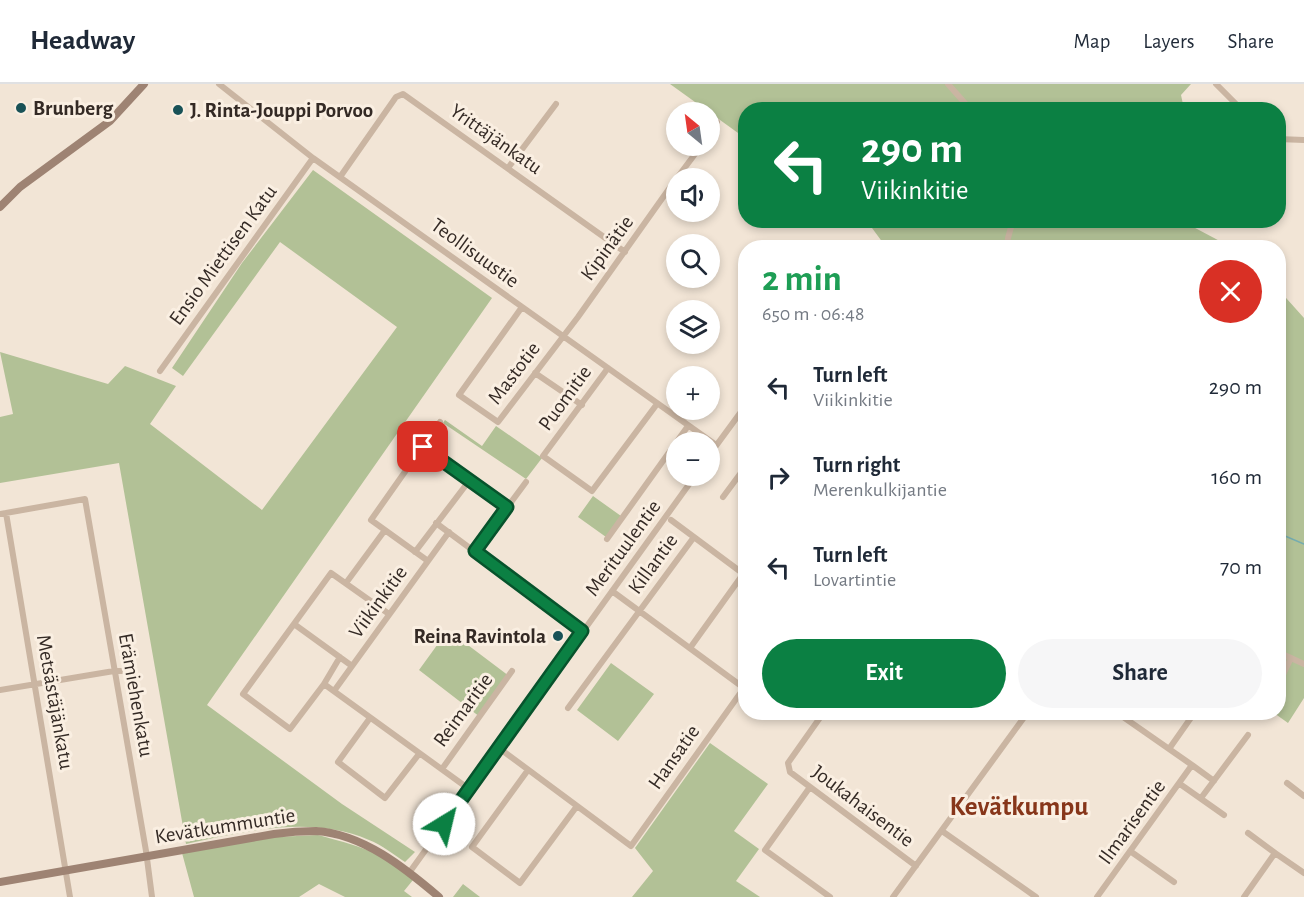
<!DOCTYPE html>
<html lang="en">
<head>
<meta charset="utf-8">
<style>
	:root { --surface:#fff; --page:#f6f6f7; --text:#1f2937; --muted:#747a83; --line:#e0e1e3; --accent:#0b8043 }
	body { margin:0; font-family:"Alegreya Sans",sans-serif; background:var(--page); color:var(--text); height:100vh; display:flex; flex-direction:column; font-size:22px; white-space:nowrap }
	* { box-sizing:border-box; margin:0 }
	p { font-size:20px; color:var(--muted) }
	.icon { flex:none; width:33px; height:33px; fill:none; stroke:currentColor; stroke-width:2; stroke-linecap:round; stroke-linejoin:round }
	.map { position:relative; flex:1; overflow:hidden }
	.panel { position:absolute; left:738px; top:156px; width:548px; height:480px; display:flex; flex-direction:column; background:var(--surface); border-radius:24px; box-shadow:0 3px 9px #0003 }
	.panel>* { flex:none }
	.hud { position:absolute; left:738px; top:18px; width:548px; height:126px; border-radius:24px; box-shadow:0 3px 9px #0003; background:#0b8043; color:#fff; overflow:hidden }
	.needle { width:39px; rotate:331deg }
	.controls { position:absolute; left:666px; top:18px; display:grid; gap:12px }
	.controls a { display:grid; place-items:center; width:54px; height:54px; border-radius:50%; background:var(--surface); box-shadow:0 3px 9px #0003; font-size:30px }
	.pin { position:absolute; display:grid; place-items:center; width:51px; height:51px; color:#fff; margin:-26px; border-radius:12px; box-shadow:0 3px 9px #0006 }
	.me { position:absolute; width:66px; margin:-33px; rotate:36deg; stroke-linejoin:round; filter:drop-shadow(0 0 4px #0008) }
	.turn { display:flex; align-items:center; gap:21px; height:126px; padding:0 24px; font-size:27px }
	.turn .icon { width:78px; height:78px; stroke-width:2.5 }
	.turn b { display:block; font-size:42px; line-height:51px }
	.round { display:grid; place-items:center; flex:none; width:63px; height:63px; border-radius:32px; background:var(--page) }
	.summary { display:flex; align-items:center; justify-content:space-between; height:102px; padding:0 24px }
	h1 { font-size:36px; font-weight:700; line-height:45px; color:#1e9e55 }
	.cta { display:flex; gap:12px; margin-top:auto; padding:12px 24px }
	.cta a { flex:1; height:69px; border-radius:36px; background:var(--accent); color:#fff; font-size:24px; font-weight:700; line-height:69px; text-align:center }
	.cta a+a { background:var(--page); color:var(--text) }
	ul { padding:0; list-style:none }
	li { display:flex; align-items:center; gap:18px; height:90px; padding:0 24px }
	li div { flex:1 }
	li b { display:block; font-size:22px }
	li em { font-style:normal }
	header { display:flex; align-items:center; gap:36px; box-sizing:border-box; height:84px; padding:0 30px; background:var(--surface); border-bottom:2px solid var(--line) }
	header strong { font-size:28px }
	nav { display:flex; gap:33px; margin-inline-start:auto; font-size:21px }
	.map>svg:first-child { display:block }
</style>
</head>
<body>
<header>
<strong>Headway</strong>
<nav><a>Map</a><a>Layers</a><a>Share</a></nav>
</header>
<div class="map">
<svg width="1304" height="813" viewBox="0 0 1304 813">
	<rect width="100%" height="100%" fill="#f2e5d6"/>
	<path fill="#b2c196" d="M670 0H1191L1181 11 1184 25 746 26 745 54Z
		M313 86 492 214 207 621 342 720 415 768 405 778C394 771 382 761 369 756 311 731 245 747 186 760L119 379 0 399V333L13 330 0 268 108 300 125 282 176 302 150 340 262 426 397 243 280 158 183 292 172 284 242 179Z
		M861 137H1182L1231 163H886L872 144Z
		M1278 205 1304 234V614L1288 639 1274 629 1278 628Z
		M445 336 482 362 496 342 542 374 526 395 443 339Z
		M593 412 621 432 606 453 578 433Z
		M448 546 509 592 480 633 419 586Z
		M611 579 654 610 618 657 577 626Z
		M710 659 768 700 734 747 759 765 736 797 760 813H632L653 787 635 764Z
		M318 751C354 761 387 768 413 796L404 807 412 813H345L319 800 299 813H194L182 769 276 753Z
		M463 800 480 813H453Z"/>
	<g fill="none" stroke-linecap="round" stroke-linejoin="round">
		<path stroke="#74acb0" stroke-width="1.5" d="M1278 449 1304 460"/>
		<path stroke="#cab5a2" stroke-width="6" d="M219 0 313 74 716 361
			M948 0 971 26
			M1216 0 1242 26
			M710 49 717 38
			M1278 55 1304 56
			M508 84 556 20
			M340 93 396 13 403 10 625 168
			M677 94 701 62
			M1007 164 1008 154 1013 136
			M522 223 459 311 498 338 578 233 676 95
			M608 284 543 372 592 407 657 320
			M160 287 313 74
			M535 289 582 321
			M423 363 507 423
			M710 370 746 321
			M723 413 746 382
			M6 429 70 813
			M0 430 85 415 146 767 152 813
			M671 436 745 491
			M436 439 582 547
			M607 455 688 342
			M475 467 526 398
			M415 468 469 397
			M428 477 371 436 440 338
			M346 499 385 446
			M294 540 352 582
			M690 564 746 486
			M1278 568 1304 580
			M340 573 324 600 290 645 243 610 331 489 389 530
			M324 600 469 705
			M1278 601 1291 574
			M0 606 114 587H127
			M334 607 449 448
			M568 624 694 453
			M824 628 788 679 790 688 916 782
			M370 634 338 678 385 714 419 670
			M499 664 631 762 744 604 612 507
			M1169 665 1195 628
			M1192 681 1214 697
			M442 685 512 587
			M528 686 472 763 520 799 577 722
			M1287 699 1304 712
			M1180 700 1224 731
			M810 703 765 766 830 813
			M1201 714 1248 651
			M942 747 1036 813
			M1248 749 1275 769
			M1130 767 1174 798
			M409 789 695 392
			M893 813 1028 628
			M1097 813 1192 681 1116 628
			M1244 813 1275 769 1304 789"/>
		<path stroke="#9e8373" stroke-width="8" d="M0 123 20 103 110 37 144 0
			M0 798 274 750C288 748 302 747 316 747 363 750 405 784 439 813"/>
	</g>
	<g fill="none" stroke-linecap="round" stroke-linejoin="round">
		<g stroke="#07532c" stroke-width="15">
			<path id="route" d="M423 363 507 423 475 467 582 547 444 740"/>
		</g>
		<use href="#route" stroke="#0b8043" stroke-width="10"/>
	</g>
	<g fill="#195257" stroke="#faefe2" stroke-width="2">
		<circle cx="21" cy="24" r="6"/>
		<circle cx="178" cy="26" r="6"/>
		<circle cx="558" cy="552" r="6"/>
	</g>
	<g text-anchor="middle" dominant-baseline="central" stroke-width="6" stroke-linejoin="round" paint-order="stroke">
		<g font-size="21" font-weight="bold" fill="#342a25" stroke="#faefe2" text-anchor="start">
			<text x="33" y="24">Brunberg</text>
			<text x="190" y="26">J. Rinta-Jouppi Porvoo</text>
			<text x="546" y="552" text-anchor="end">Reina Ravintola</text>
		</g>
		<g font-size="21" fill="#342a25" stroke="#faefe2">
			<text transform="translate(496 55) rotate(35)">Yrittäjänkatu</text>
			<text transform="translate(607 164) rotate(-54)">Kipinätie</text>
			<text transform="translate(475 169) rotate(36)">Teollisuustie</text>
			<text transform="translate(223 171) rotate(-54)">Ensio Miettisen Katu</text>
			<text transform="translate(514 289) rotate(-53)">Mastotie</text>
			<text transform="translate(565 314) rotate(-54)">Puomitie</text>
			<text transform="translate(623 464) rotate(-54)">Merituulentie</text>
			<text transform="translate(653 480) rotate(-54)">Killantie</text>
			<text transform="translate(378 518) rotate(-54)">Viikinkitie</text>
			<text transform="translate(136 611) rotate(80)">Erämiehenkatu</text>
			<text transform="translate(55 618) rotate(80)">Metsästäjänkatu</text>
			<text transform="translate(463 626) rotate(-54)">Reimaritie</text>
			<text transform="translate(674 673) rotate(-55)">Hansatie</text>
			<text transform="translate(863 722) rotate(37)">Joukahaisentie</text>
			<text transform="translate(1132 738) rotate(-54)">Ilmarisentie</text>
			<text transform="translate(225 742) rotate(-9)">Kevätkummuntie</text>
		</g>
		<g font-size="27" font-weight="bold" fill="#87361a" stroke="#faefe2">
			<text x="1019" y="722">Kevätkumpu</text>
		</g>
	</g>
</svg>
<div class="controls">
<a><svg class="needle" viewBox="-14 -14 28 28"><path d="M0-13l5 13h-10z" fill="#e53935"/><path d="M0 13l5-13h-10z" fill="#747a83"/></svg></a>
<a><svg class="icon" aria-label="sound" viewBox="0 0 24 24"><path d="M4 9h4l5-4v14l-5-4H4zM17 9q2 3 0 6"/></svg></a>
<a><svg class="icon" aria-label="search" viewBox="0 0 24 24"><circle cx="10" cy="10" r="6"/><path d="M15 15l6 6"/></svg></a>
<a><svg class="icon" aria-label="layers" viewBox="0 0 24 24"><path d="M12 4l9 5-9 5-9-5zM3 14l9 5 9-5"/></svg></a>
<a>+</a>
<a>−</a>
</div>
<div class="pin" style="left:423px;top:363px;background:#d93025"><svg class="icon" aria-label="arrive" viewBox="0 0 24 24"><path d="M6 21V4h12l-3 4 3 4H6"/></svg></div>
<svg class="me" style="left:444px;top:740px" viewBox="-20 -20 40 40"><circle r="19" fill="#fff"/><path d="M0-13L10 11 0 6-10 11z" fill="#0b8043"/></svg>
<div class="hud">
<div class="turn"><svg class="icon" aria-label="left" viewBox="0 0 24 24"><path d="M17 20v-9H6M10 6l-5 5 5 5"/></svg><div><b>290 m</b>Viikinkitie</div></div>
</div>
<section class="panel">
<div class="summary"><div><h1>2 min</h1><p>650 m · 06:48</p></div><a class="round" style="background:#d93025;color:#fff"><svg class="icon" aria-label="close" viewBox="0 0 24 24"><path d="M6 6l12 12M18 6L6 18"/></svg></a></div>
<ul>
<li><svg class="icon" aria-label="left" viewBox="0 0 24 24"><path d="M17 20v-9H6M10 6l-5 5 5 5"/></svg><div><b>Turn left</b><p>Viikinkitie</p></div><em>290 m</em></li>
<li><svg class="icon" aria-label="right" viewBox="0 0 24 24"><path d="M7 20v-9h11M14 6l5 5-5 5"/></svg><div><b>Turn right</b><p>Merenkulkijantie</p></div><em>160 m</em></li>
<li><svg class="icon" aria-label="left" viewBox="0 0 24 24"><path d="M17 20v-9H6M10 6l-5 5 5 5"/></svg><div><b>Turn left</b><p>Lovartintie</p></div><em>70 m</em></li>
</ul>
<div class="cta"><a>Exit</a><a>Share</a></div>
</section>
</div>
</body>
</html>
